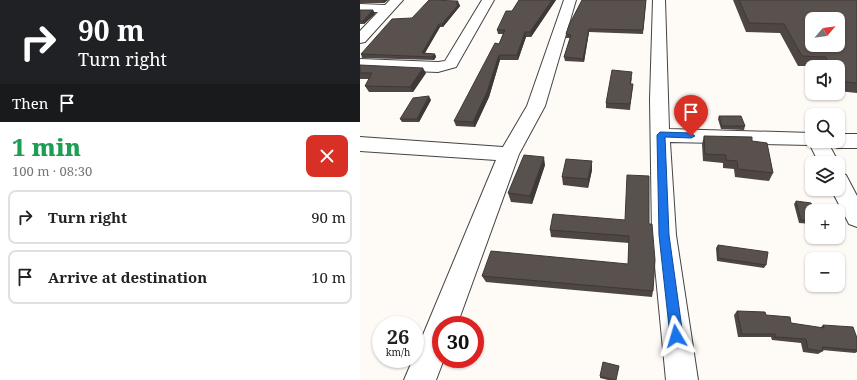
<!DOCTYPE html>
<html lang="en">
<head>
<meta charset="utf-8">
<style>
	:root { --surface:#fff; --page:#f2f2f2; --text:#222; --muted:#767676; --line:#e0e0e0 }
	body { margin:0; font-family:"Noto Serif",serif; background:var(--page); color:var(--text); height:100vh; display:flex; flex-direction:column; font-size:15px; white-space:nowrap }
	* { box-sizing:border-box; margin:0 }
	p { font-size:13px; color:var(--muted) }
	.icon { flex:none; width:22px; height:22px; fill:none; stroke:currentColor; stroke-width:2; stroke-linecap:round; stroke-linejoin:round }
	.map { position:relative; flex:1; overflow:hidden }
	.drawer { display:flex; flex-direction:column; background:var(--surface); width:360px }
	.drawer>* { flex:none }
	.hud { background:#202124; color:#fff; overflow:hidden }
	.needle { width:26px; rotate:62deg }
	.buttons { position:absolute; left:445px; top:12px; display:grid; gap:8px }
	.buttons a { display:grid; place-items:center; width:40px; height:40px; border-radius:8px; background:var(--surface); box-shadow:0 1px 3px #0004; font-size:20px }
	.speed { position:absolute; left:12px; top:316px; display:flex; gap:8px; font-size:20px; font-weight:700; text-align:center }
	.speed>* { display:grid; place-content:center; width:52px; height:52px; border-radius:50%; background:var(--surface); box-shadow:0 1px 3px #0004; line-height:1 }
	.speed small { font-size:10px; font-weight:400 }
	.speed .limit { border:6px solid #d22; background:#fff; color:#111 }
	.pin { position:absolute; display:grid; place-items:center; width:34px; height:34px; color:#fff; margin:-41px -17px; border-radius:50% 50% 50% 0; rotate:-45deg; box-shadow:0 0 4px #0007 }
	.pin .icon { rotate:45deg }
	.me { position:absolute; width:44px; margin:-22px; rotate:353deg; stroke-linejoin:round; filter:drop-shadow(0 0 3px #0008) }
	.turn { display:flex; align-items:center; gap:14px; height:84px; padding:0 12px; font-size:18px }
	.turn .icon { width:52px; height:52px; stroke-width:2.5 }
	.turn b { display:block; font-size:28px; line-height:34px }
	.then { display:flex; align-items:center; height:38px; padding:0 12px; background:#0003; gap:8px; font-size:15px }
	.round { display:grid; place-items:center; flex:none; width:42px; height:42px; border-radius:8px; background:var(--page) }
	.overview { display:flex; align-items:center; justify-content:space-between; height:68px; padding:0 12px }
	h1 { font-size:24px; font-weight:800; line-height:30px; color:#1e9e55 }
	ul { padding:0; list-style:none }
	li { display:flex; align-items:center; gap:12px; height:54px; margin:0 8px 6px; padding:0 4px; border:2px solid var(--line); border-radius:8px }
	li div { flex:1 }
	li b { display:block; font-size:15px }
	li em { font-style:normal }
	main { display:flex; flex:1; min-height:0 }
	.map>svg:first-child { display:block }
</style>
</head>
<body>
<main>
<section class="drawer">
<div class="hud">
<div class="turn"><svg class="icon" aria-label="right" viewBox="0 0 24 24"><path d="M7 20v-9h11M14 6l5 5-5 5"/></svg><div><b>90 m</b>Turn right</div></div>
<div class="then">Then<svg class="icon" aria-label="arrive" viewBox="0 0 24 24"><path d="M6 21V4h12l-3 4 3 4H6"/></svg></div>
</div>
<div class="overview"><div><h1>1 min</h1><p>100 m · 08:30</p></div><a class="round" style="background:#d93025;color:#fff"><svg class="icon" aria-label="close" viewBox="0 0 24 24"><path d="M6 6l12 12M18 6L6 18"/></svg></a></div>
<ul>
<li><svg class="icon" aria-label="right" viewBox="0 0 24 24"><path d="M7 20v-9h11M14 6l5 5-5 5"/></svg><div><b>Turn right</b></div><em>90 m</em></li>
<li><svg class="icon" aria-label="arrive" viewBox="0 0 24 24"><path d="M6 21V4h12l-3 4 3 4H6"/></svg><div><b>Arrive at destination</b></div><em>10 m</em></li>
</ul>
</section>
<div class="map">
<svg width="497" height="380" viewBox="0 0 497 380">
	<rect width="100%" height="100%" fill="#fefbf6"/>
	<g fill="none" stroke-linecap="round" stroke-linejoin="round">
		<g stroke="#444" stroke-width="2">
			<path id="minor" d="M30 0H43L5 42 0 43V31L18 12H0V4L25 5Z
				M122 0H134L96 67 78 72 0 69V59L78 62 85 61Z
				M204 0H216L185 106 159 154 97 325H81V359H84L76 380H44L53 359H55V354L136 160 0 151V137L143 147 167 106Z
				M293 0H305L309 129 452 133V141H467L479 163 478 165V163H459L450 145 310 142 316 235 338 380H306L292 235 290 99Z
				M478 134H497V148H478L471 146 468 141H478Z
				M478 173 486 175 497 196V227L489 224 471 189H478Z"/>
		</g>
		<use href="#minor" fill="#fff" fill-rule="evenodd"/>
	</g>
	<path fill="#4d4643" d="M0 0H28L24 3H0Z
		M159 0H196L171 37H166L158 60H140L129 97 115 127 96 126 94 121 139 44 143 34H138L137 30 152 11Z
		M286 0 283 34 229 32 224 62 205 61 204 57 210 38H206V34Z
		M373 0H497V93L478 91V67H461V66H438L420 33 386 32Z
		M98 1 100 6 83 27H80L65 53 75 54 76 57 74 60 2 58 1 54 52 18Z
		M0 10H13L15 14 4 24H0Z
		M0 65 66 73 53 92H9L5 86 9 79H0Z
		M272 77 271 84H273L270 110 246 108V103Z
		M71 100 59 122H42L40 119Z
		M359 116 385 126 384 130 361 129 358 119Z
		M344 136 392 141 413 173 409 181 375 177 374 169 363 168V163L343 161 342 144Z
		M185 165 172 204 151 202 148 193Z
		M232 170 228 188 203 185 202 177Z
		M436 201 452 211V224L439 223 434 204Z
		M289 224 293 291 292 297 126 282 122 276 268 264 269 243 191 237 190 230Z
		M358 245 406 265 404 268 357 261 356 248Z
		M377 311 406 315 431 323 460 328 463 325 497 338V352L495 353 462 350 463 351 458 354 443 352 441 343 412 340 411 337H378L374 315Z
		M240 376 256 380H248L240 378Z"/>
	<path fill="#3e3937" d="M23 0H28L24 3Z
		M192 0H196L171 37 170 32Z
		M99 4 100 6 83 27 82 24Z
		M13 10 15 14 4 24 3 21Z
		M79 24 80 27 63 56 62 53Z
		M229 29V32L224 62 223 59Z
		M165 32 166 37 158 60 157 55Z
		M75 54 76 57 74 60 72 57Z
		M139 55 140 60 129 97 115 127 113 122Z
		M63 68 66 73 53 92 50 87Z
		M69 96 71 100 59 122 57 119Z
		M184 157 185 165 172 204 170 196Z
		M232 161V170L228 188V179Z"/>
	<path fill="#59514e" stroke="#3e3937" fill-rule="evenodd" d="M69 0 98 1 96 4H99L82 24H79L62 53 75 54 72 57 1 54 32 19 52 18Z
		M159 0H192L170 32H165L157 55H139L127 92 113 122 94 121 135 43 139 44 145 30H137L146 11H152Z
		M222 0H286L283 30 229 29 223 59 204 57 211 35 206 34 209 25Z
		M379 0H497V83L478 81V67H469L466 57 442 56 424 24 389 23ZM452 19H478V45H452Z
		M0 10H13L3 21H0Z
		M0 65 63 68 50 87 5 86 12 73H0Z
		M252 70 272 72 270 84H273L270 104 246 103Z
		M69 96 57 119H40L53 98Z
		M359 116H381L385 126H362Z
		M344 136 392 137V141L407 143 413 173 378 169 377 161 366 160V155L345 154Z
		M164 155 184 157 170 196 148 193Z
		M206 159 232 161 228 179 202 177Z
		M267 175 289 176V224H292L295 260 293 291 122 276 131 251 268 264 269 236 190 230 193 214 265 220Z
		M436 201 451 203 453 211H452V221L441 220Z
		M358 245 408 252 406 265 358 258Z
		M377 311 405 312 406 315 430 317 431 323 464 328 463 325 493 327 497 338V350L462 347 463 351 448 349 446 339 415 337V334H382Z
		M243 362 259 366 256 380 240 376Z"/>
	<path fill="#1a73e8" stroke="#114b97" d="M300 132 331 133 335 136 331 138 305 137 309 235 323 336 321 341 316 343 312 341 310 336 299 235 297 135Z"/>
</svg>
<div class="buttons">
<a><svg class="needle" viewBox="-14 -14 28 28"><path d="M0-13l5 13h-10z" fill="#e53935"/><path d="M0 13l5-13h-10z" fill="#767676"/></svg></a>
<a><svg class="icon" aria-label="sound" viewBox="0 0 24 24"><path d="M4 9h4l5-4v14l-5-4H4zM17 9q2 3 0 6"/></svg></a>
<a><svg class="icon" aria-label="search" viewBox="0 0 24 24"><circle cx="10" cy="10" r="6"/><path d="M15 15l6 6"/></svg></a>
<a><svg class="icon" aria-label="layers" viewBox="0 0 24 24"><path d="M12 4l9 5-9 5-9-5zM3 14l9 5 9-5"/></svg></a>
<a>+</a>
<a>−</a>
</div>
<div class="speed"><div>26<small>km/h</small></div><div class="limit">30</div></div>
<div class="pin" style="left:331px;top:136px;background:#d93025"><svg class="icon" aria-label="arrive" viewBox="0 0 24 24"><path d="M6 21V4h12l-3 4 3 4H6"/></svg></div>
<svg class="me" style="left:316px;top:336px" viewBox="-20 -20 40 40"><path d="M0-17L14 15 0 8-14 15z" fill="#1a73e8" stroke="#fff" stroke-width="4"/></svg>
</div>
</main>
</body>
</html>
